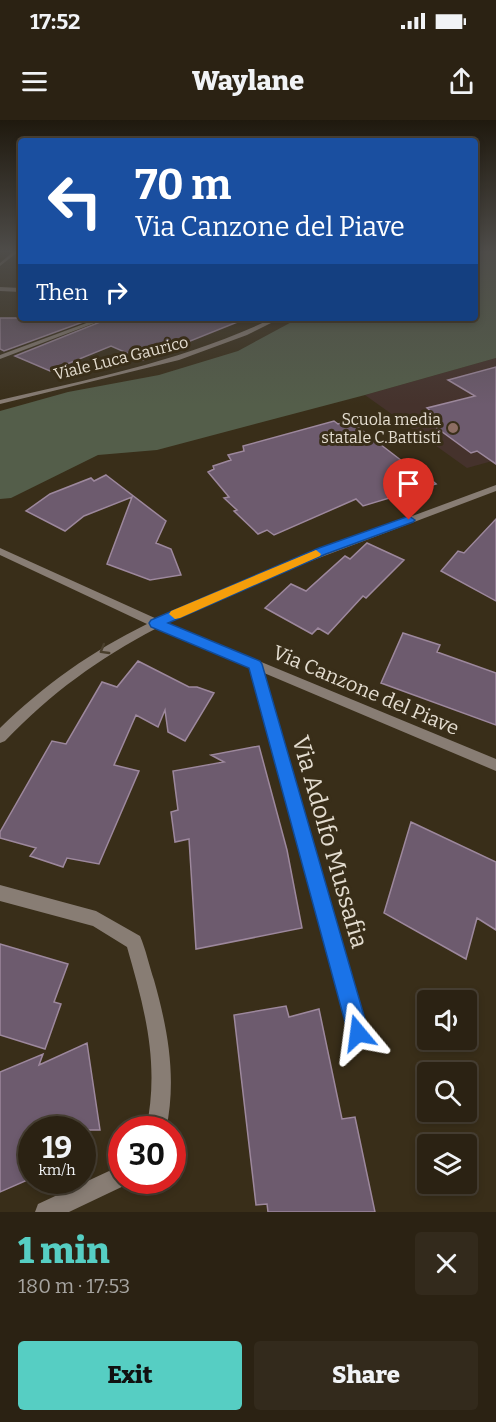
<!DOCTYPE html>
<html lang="en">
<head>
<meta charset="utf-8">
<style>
	:root { --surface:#2b2213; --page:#332a1c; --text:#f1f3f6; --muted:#a6a4a0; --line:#473f33; --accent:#56cec3 }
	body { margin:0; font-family:Bitter,serif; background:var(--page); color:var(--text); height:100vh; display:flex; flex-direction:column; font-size:22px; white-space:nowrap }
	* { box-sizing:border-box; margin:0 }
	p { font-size:20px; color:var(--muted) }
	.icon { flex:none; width:33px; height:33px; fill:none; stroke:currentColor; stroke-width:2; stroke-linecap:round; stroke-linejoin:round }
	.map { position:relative; height:1092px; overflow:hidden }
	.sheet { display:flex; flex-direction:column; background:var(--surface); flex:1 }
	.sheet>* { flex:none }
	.banner { position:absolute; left:18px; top:18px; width:460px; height:183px; border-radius:6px; box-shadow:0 3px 9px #0003,0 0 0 2px var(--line); background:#1a4fa0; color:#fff; overflow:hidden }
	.buttons { position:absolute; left:417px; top:870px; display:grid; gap:12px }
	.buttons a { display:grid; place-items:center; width:60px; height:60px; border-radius:6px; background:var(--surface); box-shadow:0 3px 9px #0003,0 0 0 2px var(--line); font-size:30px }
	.speed { position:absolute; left:18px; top:996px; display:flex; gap:12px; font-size:30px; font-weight:700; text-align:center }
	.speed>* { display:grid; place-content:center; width:78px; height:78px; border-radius:50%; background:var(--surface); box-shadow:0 3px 9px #0003,0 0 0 2px var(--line); line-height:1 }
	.speed small { font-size:15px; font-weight:400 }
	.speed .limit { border:9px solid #d22; background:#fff; color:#111 }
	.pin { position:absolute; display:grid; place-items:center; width:51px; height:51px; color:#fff; margin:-62px -26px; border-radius:50% 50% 50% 0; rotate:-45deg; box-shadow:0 0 6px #0007 }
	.pin .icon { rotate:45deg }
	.me { position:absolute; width:66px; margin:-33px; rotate:344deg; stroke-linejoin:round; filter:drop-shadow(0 0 4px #0008) }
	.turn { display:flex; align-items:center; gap:21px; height:126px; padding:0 18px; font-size:27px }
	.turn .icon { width:78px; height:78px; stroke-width:2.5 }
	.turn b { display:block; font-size:42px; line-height:51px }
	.then { display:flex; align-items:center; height:57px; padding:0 18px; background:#0003; gap:12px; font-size:22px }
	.round { display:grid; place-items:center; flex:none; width:63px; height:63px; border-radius:6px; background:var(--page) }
	.overview { display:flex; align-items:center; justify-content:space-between; height:102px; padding:0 18px }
	h1 { font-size:36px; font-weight:800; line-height:45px; color:var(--accent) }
	.primary-button { display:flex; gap:12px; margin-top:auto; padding:12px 18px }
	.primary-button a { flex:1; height:69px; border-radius:6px; background:var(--accent); color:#111; font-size:24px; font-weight:800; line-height:69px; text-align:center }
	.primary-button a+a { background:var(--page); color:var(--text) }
	.status { display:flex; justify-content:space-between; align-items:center; height:42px; padding:0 30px; background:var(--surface); direction:ltr }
	.status svg { height:16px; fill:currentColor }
	header { display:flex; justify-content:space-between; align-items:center; height:78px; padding:0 18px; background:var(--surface); font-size:27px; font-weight:800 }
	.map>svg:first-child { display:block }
</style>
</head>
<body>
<div class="status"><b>17:52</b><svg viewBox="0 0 49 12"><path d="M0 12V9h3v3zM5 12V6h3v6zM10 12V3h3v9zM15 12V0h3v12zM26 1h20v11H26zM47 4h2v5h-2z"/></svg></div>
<header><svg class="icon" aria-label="menu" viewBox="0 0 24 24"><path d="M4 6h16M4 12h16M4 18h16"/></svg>Waylane<svg class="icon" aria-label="share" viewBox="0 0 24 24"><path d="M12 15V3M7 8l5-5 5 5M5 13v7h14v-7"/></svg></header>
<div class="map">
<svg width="496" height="1092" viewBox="0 0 496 1092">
	<rect width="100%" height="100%" fill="#392e19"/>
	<path fill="#45322c" d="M496 238V340L467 348 365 275Z"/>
	<path fill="#545e4a" d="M476 132H496V238L365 275 157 330 98 335 11 378 0 379V291L68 272 159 255 238 231 299 198H476Z"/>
	<path fill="#6d5b6e" stroke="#9d889d" stroke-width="1.5" d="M0 198H94L4 231 0 229Z
		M110 198H245V199L143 240 111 226 50 251 15 236Z
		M496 247V344L477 331 471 333 422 297 436 296 427 288 475 276 448 260Z
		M334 301 338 304 350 301 402 341 407 339 436 364 363 386 356 379 274 415 267 410 258 414 234 391 237 390 224 378 229 377 208 352 214 349 213 346 231 340 228 335 244 331 243 326Z
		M106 355 166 401 156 423 171 429 181 455 150 460 107 444 132 377 84 396 65 411 26 391 50 374 91 358 94 361Z
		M496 399V481L441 451 458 431 464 433Z
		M367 423 404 440 366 478 363 476 328 514 318 508 312 514 265 488 291 464 306 471 345 436 350 439Z
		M403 513 440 525 437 532 496 553V605L381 563Z
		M138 541 189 567H197L214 573 185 621 168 612 165 590 158 607 136 595 114 645 139 651 99 744 67 738 63 747 30 736 36 728 0 718V712L52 621 66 624 102 562 117 567Z
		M259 626 287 730 302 808 196 829 189 719 175 722 171 692 178 690 173 651 224 642 211 635Z
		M411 702 496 742V810L477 798 466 839 384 793Z
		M0 824 68 844 54 882 61 884 45 929 0 915Z
		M286 886 289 897 319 889 342 999 355 997 375 1092H268L267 1084 256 1085 234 895Z
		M87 923 100 1010H32V1058L0 1072V952L43 934 39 945Z"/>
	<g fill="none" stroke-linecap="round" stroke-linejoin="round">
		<path fill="#887d74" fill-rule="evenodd" d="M13 132H18L0 146V143Z
			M0 167 21 168V172L0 171Z
			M100 198H108L0 239V235Z
			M273 198H281L247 215 179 240 0 284V280C93 258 186 240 273 198Z
			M496 365V371L295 447 167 503 496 639V651L264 553 367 913 365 920 358 922 351 920 349 913 250 548 157 508C98 539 51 573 5 621L0 623V608C44 565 92 531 147 504L0 435V428L157 499 288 442Z
			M0 765 96 791 140 816C146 830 149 845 154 860 168 910 177 958 166 1010H146C160 944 145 890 127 827L93 806 0 781Z
			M122 1045V1060H130V1063L69 1092H35L38 1084Z"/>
	</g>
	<defs><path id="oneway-chevron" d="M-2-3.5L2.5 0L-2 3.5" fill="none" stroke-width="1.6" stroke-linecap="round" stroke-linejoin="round" transform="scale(1.5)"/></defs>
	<use stroke="#493e2b" href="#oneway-chevron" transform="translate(104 530) rotate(149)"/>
	<linearGradient id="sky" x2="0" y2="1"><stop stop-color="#1f190e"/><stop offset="0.46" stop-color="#4e4c49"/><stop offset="1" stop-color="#4e4c49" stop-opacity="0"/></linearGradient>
	<rect width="496" height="285" fill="url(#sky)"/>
	<path fill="#1a73e8" stroke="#114b97" stroke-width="1.5" d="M409 396 415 400 413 402 326 434 168 503 260 541 262 544 369 913 366 920 358 924 351 920 348 913 249 548 151 507 149 503 151 500 319 428Z"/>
	<path fill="#f59e0b" d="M316 430 321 434 320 436 180 498 175 499 169 494 171 491Z"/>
	<circle fill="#8d6e63" stroke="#392e19" stroke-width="2" cx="453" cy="308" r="6"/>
	<g text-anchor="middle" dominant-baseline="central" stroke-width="6" stroke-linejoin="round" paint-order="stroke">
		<g font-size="16" fill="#e4ddd0" stroke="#392e19">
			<text transform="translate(121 238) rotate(-14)">Viale Luca Gaurico</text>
		</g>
		<g font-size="16" fill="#e4ddd0" stroke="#392e19" text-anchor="end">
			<text x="441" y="299">Scuola media<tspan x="441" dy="18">statale C.Battisti</tspan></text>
		</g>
		<g font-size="20" fill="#e4ddd0" stroke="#392e19">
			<text transform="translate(366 570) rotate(23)">Via Canzone del Piave</text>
		</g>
		<g font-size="24" fill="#e4ddd0" stroke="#392e19">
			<text transform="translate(330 722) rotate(74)">Via Adolfo Mussafia</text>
		</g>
	</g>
</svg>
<div class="buttons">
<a><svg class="icon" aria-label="sound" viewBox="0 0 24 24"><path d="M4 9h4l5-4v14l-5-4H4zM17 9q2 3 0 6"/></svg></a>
<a><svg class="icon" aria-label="search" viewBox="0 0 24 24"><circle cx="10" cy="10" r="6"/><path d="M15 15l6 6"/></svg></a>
<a><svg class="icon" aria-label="layers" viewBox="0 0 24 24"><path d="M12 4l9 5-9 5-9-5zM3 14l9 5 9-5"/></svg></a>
</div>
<div class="speed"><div>19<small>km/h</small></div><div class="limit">30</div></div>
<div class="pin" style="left:409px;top:400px;background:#d93025"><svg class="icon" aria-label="arrive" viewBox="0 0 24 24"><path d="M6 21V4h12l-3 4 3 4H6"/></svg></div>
<svg class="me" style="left:358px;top:913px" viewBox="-20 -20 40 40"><path d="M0-17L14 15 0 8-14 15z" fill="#1a73e8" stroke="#fff" stroke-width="4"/></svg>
<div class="banner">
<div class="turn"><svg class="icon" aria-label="left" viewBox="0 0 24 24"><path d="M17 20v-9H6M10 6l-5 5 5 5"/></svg><div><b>70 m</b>Via Canzone del Piave</div></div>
<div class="then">Then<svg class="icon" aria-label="right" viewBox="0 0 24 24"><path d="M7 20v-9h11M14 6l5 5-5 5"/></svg></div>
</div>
</div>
<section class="sheet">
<div class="overview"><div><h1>1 min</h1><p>180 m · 17:53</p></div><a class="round"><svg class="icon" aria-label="close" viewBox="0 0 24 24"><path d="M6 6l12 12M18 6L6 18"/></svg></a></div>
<div class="primary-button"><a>Exit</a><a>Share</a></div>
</section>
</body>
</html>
